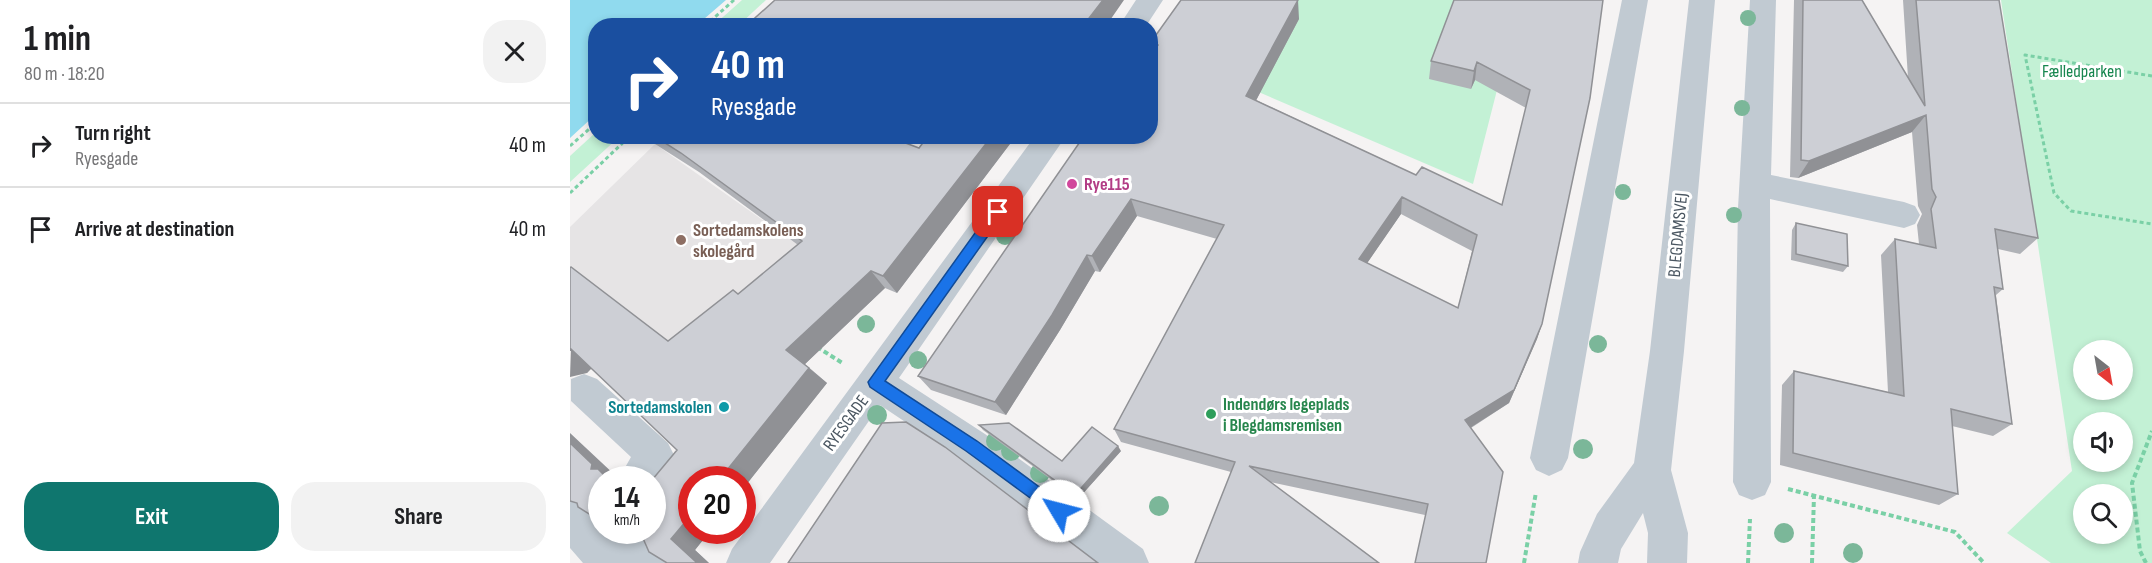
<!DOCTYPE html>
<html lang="en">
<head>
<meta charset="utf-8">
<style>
	:root { --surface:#fff; --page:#f2f2f2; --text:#202124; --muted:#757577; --line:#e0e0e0; --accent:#0f766e }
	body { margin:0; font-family:"Sofia Sans Condensed",sans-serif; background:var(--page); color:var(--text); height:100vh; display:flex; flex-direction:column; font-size:22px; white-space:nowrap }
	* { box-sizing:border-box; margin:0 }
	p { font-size:20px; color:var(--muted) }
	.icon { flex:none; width:33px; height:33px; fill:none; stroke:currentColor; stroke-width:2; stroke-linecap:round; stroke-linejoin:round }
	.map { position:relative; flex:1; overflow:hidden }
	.sheet { display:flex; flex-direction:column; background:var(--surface); width:570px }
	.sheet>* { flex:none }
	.guide { position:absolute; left:18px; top:18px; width:570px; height:126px; border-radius:24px; box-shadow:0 3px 9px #0003; background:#1a4fa0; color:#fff; overflow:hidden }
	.needle { width:39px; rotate:149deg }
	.controls { position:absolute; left:1503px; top:340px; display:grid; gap:12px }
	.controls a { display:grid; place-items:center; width:60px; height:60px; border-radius:50%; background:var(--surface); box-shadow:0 3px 9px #0003; font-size:30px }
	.speed { position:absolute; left:18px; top:466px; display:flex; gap:12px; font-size:30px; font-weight:700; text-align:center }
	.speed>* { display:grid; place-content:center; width:78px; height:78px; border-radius:50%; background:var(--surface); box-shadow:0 3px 9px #0003; line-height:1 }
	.speed small { font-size:15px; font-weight:400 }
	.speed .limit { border:9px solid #d22; background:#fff; color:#111 }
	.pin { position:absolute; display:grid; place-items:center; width:51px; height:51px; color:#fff; margin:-26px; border-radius:12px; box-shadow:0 3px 9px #0006 }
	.me { position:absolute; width:66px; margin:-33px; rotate:307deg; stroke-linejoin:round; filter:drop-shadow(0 0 4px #0008) }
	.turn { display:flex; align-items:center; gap:21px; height:126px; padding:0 24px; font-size:27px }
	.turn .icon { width:78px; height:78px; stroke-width:2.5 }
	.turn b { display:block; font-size:42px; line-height:51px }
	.round { display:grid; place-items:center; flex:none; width:63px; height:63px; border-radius:24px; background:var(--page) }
	.head { display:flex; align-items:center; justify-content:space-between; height:102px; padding:0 24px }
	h1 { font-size:36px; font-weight:700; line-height:45px }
	.primary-button { display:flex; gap:12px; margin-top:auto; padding:12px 24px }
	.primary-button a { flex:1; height:69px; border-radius:24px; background:var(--accent); color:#fff; font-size:24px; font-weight:700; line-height:69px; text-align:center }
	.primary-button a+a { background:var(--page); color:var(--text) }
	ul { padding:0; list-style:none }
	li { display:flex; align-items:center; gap:18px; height:84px; padding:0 24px; border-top:2px solid var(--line) }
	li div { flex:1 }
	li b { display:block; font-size:22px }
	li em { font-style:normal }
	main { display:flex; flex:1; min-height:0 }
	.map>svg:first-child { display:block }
</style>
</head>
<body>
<main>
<section class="sheet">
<div class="head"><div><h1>1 min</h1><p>80 m · 18:20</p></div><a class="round"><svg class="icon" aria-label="close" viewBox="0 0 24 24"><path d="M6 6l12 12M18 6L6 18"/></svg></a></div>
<ul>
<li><svg class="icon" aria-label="right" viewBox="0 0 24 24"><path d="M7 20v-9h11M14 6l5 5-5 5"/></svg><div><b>Turn right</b><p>Ryesgade</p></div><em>40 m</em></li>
<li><svg class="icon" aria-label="arrive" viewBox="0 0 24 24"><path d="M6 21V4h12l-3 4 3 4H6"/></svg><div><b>Arrive at destination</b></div><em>40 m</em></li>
</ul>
<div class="primary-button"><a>Exit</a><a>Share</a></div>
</section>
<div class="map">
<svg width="1582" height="563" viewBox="0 0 1582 563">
	<rect width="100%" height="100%" fill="#f5f3f3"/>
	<path fill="#e6e4e5" d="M85 144 248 259 126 362 24 284 0 306V227Z"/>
	<path fill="#c3f1d5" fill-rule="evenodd" d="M172 0H196L169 25H144Z
		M685 0H950L903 184 637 70Z
		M1431 0H1582V563H1481L1437 533 1502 471ZM1514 351H1552V390H1514ZM1514 423H1552V462H1514ZM1514 495H1552V534H1514Z
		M25 133 26 136 49 137 0 182V156Z"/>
	<path fill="#90daee" d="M0 0H156L127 25 26 26 25 115 0 138Z"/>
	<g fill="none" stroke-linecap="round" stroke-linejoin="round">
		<path stroke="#7ad0a6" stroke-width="3" stroke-dasharray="4 3" stroke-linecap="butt" d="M135 26 164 0
			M1582 76 1455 55 1484 193 1501 211 1582 224
			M0 146 26 123
			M0 193 60 136"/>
		<path stroke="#7ad0a6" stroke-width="4" stroke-dasharray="5 3" stroke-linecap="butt" d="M247 347 274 364
			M1218 489 1385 532 1414 563
			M954 563 966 492
			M1178 563 1180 519
			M1242 563 1244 495
			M1576 563 1570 551 1562 483 1582 431"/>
		<path fill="#c1cad2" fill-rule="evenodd" d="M566 0H593L576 26H549Z
			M1052 0H1078L998 458 992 470 979 476 966 470 960 458Z
			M1119 0H1145L1114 351 1101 470 1118 533 1117 563H1077L1078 533 1073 513 1051 549 1048 563H1008L1010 552 1027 514 1064 463 1080 351Z
			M1180 0H1206L1201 175 1334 202 1345 206 1350 215 1345 224 1334 228 1200 199 1201 482 1195 495 1182 500 1169 495 1163 482 1168 208Z
			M465 136H496L329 378 415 434 573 549 579 563H526L389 458 310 405 200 563H156L162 549Z
			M14 374 27 379 98 443 104 455 82 490V480H48L61 457 1 401V379Z
			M0 500 14 505 28 521 32 517V531H74L96 549 102 563H13L0 548Z"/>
	</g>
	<g fill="#7bb799">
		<circle cx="1178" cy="18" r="8"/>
		<circle cx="1172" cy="108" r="8"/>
		<circle cx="1053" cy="192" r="8"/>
		<circle cx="1164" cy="215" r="8"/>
		<circle cx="435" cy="236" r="9"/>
		<circle cx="296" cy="324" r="9"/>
		<circle cx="1028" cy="344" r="9"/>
		<circle cx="348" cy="360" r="9"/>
		<circle cx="307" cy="415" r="10"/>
		<circle cx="426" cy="441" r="10"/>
		<circle cx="1013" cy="449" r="10"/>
		<circle cx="441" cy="451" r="10"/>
		<circle cx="470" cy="473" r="10"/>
		<circle cx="589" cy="506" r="10"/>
		<circle cx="1214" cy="533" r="10"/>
		<circle cx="1283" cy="553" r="10"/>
	</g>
	<path fill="#b0b2b7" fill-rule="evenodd" d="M1033 0 972 324 967 339 939 403 901 428 855 515 700 482 661 472 551 442 544 429 647 239 567 216 530 272 525 271 490 330 436 415 361 390 348 376 525 137 584 51 581 42 729 19 686 100 846 175 932 205 956 108 905 80 901 89 859 79 861 61ZM831 214 902 251 888 308 797 263Z
		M1224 0H1292L1338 78 1333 0H1429L1468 238 1450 254 1428 249 1433 289 1426 295 1442 424 1423 436 1382 426 1388 494 1369 505 1210 465 1212 385 1224 371 1318 392 1311 255 1325 239 1349 244 1347 225 1352 214 1348 206 1342 132 1228 178 1220 177Z
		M77 136H317L349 148 358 136H446L327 293 315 288 235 364 257 383 172 490V480L122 531H140L125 550 139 563H97L107 450 21 368 17 373 0 268 98 341 168 294 228 245 129 172 85 144Z
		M1226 223 1278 266 1273 272 1221 260 1222 230Z
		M409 425 492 461 551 451 508 499 413 430Z"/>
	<path fill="#909195" d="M533 0H554L536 26H513Z
		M728 0 729 19 679 114 676 96Z
		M907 62 905 80 901 89 904 71Z
		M1356 115 1342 132 1228 178 1239 161Z
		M422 136H446L327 293 313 276Z
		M832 197 831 214 789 275V259Z
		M561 199 567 216 530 272 522 256Z
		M517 255 525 271 490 330 436 415 425 402Z
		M301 271 315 288 234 365 216 350Z
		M972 324 967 339 939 403 892 433 895 420Z
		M1 349 25 365 17 373 0 377Z
		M239 368 257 383 172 490V480H149Z
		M0 433 47 477V479L49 480H39L21 469 0 443Z
		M548 446 551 451 508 499 505 495Z
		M122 514V531H140L125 550 139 563H125L101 539Z"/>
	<path fill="#cdcfd5" stroke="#909195" stroke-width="1.5" fill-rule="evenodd" d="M205 0H533L513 26H176Z
		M611 0H728L676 96 846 175 852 167 932 205 960 90 907 62 904 71 861 61 884 0H1033L1020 98 972 324 944 390 895 420 933 472 916 563H845L858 504 679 466 809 563H625L665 462 544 429 654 225 561 199 522 256 517 255 482 315 425 402 348 376 514 136H580V56L588 45 581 42ZM832 197 907 235 888 308 789 259Z
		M1233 0H1292L1355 106 1346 0H1429L1468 238 1425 229 1433 289 1424 287 1442 424 1381 409 1388 494 1223 453 1224 371 1334 396 1325 239 1366 248 1361 209 1366 197 1362 189 1356 115 1239 161 1231 160Z
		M84 136H317L349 148 358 136H422L313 276 301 271 216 350 239 368 149 480H122V514L101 539 126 562 125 563H97L79 552 72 536 66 531H82V480L107 450 1 349 0 350V268L1 267 98 341 163 290 168 294 232 241 111 153Z
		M1226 223 1277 234 1278 266 1226 254Z
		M336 422 375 447 528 563H218L312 423Z
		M439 423 492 461 522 427 548 446 505 495 409 425Z
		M0 443 22 464 21 469H28L39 480H32V517H24L8 507 7 503 0 501Z"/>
	<path fill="#1a73e8" stroke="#114b97" stroke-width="1.5" d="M428 207 434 212 432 216 315 381 407 441 495 506 497 511 495 517 489 519 396 451 300 387 298 382 423 208Z"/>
	<circle fill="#d1479c" stroke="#fff" stroke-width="2" cx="502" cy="184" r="6"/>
	<circle fill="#8d6e63" stroke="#fff" stroke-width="2" cx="111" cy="240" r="6"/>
	<circle fill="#0f9aa8" stroke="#fff" stroke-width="2" cx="154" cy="407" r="6"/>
	<circle fill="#2e9e5b" stroke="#fff" stroke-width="2" cx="641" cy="414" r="6"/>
	<g text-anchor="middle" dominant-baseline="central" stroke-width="6" stroke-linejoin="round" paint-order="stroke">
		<g font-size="18" fill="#17864f" stroke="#fff">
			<text x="1512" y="71">Fælledparken</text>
		</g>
		<g font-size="18" font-weight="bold" fill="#b23c85" stroke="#fff" text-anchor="start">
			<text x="514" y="184">Rye115</text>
		</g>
		<g font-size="18" font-weight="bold" fill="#785e54" stroke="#fff" text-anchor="start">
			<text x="123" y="230">Sortedamskolens<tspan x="123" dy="21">skolegård</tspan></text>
		</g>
		<g font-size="18" fill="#4a5661" stroke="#fff">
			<text transform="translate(1108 235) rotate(-85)">BLEGDAMSVEJ</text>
			<text transform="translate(276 423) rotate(-54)">RYESGADE</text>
		</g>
		<g font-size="18" font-weight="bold" fill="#27864d" stroke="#fff" text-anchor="start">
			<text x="653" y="404">Indendørs legeplads<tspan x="653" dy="21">i Blegdamsremisen</tspan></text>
		</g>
		<g font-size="18" font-weight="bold" fill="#0d838f" stroke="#fff" text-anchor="end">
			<text x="142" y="407">Sortedamskolen</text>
		</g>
	</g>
</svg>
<div class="controls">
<a><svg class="needle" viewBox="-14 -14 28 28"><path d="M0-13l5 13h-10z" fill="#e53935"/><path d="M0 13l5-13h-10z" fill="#757577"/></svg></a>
<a><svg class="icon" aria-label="sound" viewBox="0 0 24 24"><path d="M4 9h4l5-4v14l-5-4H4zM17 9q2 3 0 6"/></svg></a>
<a><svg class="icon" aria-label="search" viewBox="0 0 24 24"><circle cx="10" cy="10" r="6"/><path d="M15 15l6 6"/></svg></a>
</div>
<div class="speed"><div>14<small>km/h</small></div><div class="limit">20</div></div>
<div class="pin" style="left:428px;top:212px;background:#d93025"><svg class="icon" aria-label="arrive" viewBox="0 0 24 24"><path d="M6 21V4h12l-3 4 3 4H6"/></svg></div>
<svg class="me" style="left:489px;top:511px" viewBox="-20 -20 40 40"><circle r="19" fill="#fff"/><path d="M0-13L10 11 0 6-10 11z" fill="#1a73e8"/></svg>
<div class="guide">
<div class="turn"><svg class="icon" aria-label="right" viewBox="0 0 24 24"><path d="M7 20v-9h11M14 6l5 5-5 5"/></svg><div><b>40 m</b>Ryesgade</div></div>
</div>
</div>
</main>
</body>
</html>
